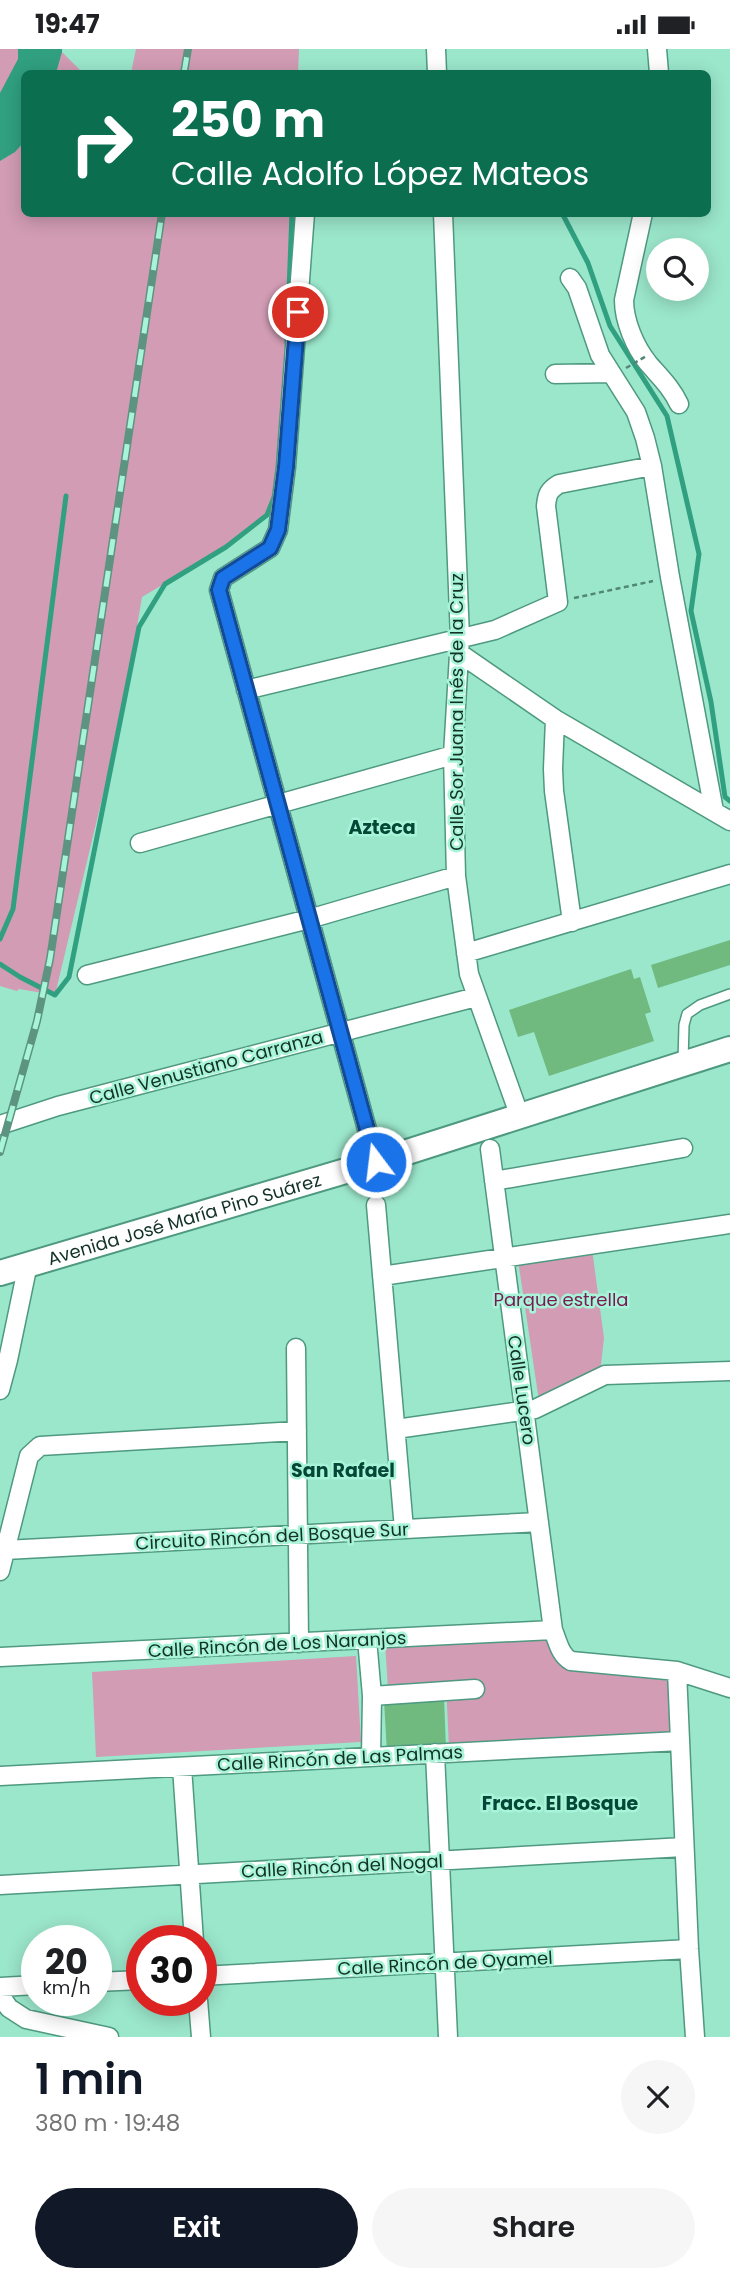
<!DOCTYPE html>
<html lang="en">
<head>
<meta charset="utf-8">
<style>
	:root { --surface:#fff; --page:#f6f6f6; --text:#202124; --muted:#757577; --accent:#111827 }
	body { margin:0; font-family:Poppins,sans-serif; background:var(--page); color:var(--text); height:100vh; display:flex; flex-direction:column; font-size:26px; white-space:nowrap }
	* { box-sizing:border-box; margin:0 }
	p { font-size:23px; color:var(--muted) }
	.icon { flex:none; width:38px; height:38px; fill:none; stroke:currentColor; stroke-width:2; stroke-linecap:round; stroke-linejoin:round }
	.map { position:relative; height:1988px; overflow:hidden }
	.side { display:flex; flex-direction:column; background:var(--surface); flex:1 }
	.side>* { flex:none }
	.hud { position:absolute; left:21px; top:21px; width:690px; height:147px; border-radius:10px; box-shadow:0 4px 18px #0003; background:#0b6e4f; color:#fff; overflow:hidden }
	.fabs { position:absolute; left:646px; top:189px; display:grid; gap:14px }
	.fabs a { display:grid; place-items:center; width:63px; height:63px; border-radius:50%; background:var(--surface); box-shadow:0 4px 18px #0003; font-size:35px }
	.speed { position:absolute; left:21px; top:1876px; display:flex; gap:14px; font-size:35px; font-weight:700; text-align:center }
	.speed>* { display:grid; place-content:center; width:91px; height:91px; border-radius:50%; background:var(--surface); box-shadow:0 4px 18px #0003; line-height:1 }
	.speed small { font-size:18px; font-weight:400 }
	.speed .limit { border:10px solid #d22; background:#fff; color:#111 }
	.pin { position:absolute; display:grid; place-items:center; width:60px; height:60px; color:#fff; margin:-30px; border:4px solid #fff; border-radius:50%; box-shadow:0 2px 7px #0007 }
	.me { position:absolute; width:77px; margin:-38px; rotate:345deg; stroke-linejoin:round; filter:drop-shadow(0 0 5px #0008) }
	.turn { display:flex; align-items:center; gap:24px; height:147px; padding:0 35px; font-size:32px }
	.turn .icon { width:91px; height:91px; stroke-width:2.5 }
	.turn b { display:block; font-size:49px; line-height:60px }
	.round { display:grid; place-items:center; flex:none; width:74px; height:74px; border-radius:37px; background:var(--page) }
	.overview { display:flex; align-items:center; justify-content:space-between; height:119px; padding:0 35px }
	h1 { font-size:42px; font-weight:600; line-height:52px; color:var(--accent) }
	.action { display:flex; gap:14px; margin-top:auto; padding:14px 35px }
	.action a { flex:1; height:80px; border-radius:42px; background:var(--accent); color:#fff; font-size:28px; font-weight:600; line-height:80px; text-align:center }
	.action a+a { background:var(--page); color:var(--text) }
	.status { display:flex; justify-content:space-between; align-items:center; height:49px; padding:0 35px; background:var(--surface); direction:ltr }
	.status svg { height:19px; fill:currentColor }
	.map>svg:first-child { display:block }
</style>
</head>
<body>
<div class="status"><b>19:47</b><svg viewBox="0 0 49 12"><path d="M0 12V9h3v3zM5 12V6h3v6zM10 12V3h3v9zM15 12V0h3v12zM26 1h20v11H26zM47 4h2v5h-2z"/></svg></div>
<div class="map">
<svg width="730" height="1988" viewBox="0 0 730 1988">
	<rect width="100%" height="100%" fill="#9be7cc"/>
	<path fill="#d19cb4" d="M0 0H62V3L83 24H24V164L292 165 282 406 267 466 226 498 142 548 122 666 55 946 19 940 17 942 0 937Z
		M136 0H299L298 24H131Z
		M592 1200 604 1289 600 1324 539 1352 518 1211Z
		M559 1587 580 1617 687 1635 690 1688 449 1699 446 1635 388 1640 385 1594Z
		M356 1607 361 1693 96 1708 92 1623Z"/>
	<path fill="#30a080" d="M18 0H62V3L56 24H24V93L15 103 0 112V44L18 10Z"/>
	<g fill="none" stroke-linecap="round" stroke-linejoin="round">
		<path stroke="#30a080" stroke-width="5" d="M562 164 588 214 610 277 667 367 699 505 691 562 711 653 725 748 730 752
			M287 294 292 164
			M0 890 13 860 66 447
			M0 915 20 928 55 946 69 928 139 578 165 535 226 498 267 466 275 446"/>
	</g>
	<path fill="#70b97f" d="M730 891V916L658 939 651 916Z
		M631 920 634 930 640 928 651 963 645 965 654 992 549 1027 534 983 518 988 509 961Z
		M444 1648 446 1700 387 1704 384 1652Z"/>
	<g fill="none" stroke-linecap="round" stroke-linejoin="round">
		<g stroke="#4e9980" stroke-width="12">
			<path id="lane" d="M683 1013 684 976 687 965 700 956 730 945"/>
		</g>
		<g stroke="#4e9980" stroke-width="21">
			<path id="street" d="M436 0 437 24
				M657 0 659 24
				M305 164 286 418 278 481 270 499 223 529 219 541 376 1113
				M443 164 460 589 453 706 456 827 469 925 520 1068
				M643 164 624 251C624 272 635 298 648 314 660 328 671 338 679 355
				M570 229 577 239 600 306 636 363 645 389 652 417 670 528 714 762
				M555 325 611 324
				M459 604 555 670 730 772
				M246 641 495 581 558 553 546 457C547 445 549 441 559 435L652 417
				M555 670 553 720 554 742 572 873
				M140 794 453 706
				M466 904 730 825
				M87 926 309 870 456 827
				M0 1076 58 1057 476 948
				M490 1100 553 1581C558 1593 560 1606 571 1612L677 1622 730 1639
				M494 1132 683 1099
				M376 1156 404 1480
				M382 1227 730 1175
				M296 1299 299 1594
				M0 1341 8 1311 28 1215
				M396 1380 535 1360 605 1326 730 1322
				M5 1501 539 1473
				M0 1522 29 1407 40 1397 297 1382
				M367 1590 372 1647 371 1708
				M0 1608 553 1581
				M677 1622 689 1900 695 1988
				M372 1647 475 1640
				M435 1704 448 1988
				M182 1718 194 1892
				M0 1727 680 1692
				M0 1836 684 1798
				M201 1927 689 1900
				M96 1933 142 1931
				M0 1938 37 1936
				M0 1946 9 1959 26 1970 109 1988
				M198 1951 201 1988"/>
		</g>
		<g stroke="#4e9980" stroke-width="28">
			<g id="secondary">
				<path id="s1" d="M0 1224 376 1113 730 1000"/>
			</g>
		</g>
		<path stroke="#528775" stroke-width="2.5" stroke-dasharray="5 3.5" stroke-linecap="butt" d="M574 549 653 532"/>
		<use href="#lane" stroke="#fff" stroke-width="9"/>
		<use href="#street" stroke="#fff" stroke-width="18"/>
		<use href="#secondary" stroke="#fff" stroke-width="24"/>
		<g stroke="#5c9481" stroke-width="8">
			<path id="rail" d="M184 24 188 0
				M0 1103 37 972 50 910 162 164"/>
		</g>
		<use href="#rail" stroke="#a8f4d9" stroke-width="5" stroke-dasharray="16" stroke-linecap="butt"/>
		<path stroke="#528775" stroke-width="2.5" stroke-dasharray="5 3.5" stroke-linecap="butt" d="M626 319 648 306"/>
	</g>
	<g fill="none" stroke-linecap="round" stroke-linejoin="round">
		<g stroke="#114b97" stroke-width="18">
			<path id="route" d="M298 263 286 418 278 481 270 499 223 529 219 541 376 1113"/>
		</g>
		<use href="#route" stroke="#1a73e8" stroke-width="12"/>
	</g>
	<g text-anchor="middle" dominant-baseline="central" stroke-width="5" stroke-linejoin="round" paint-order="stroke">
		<g font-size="18" fill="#123228" stroke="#a8f4d9">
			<text transform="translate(456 663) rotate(-90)">Calle Sor Juana Inés de la Cruz</text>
			<text transform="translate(206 1018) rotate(-15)">Calle Venustiano Carranza</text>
			<text stroke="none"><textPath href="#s1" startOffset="192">Avenida José María Pino Suárez</textPath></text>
			<text transform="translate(522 1341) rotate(82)">Calle Lucero</text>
			<text transform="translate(272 1487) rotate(-3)">Circuito Rincón del Bosque Sur</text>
			<text transform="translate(277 1595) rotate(-3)">Calle Rincón de Los Naranjos</text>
			<text transform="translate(340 1709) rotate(-3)">Calle Rincón de Las Palmas</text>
			<text transform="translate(342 1817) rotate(-3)">Calle Rincón del Nogal</text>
			<text transform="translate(445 1914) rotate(-3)">Calle Rincón de Oyamel</text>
		</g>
		<g font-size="18" fill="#791951" stroke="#a8f4d9">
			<text x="561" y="1250">Parque estrella</text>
		</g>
		<g font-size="19" font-weight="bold" fill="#054736" stroke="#a8f4d9">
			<text x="382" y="778">Azteca</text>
			<text x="343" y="1421">San Rafael</text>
			<text x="560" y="1754">Fracc. El Bosque</text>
		</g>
	</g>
</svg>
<div class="fabs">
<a><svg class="icon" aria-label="search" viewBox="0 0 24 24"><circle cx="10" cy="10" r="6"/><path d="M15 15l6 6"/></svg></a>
</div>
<div class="speed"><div>20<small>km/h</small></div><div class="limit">30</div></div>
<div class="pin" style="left:298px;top:263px;background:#d93025"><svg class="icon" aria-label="arrive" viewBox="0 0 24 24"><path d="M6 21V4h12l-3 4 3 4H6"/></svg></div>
<svg class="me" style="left:376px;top:1113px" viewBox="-20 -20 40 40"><circle r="17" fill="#1a73e8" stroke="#fff" stroke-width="3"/><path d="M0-11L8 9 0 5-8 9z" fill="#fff"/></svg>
<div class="hud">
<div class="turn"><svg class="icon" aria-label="right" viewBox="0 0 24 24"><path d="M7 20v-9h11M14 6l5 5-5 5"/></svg><div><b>250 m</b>Calle Adolfo López Mateos</div></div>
</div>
</div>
<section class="side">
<div class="overview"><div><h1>1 min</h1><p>380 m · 19:48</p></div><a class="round"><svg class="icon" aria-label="close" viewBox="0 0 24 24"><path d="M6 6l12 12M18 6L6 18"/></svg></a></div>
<div class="action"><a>Exit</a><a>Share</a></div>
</section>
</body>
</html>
